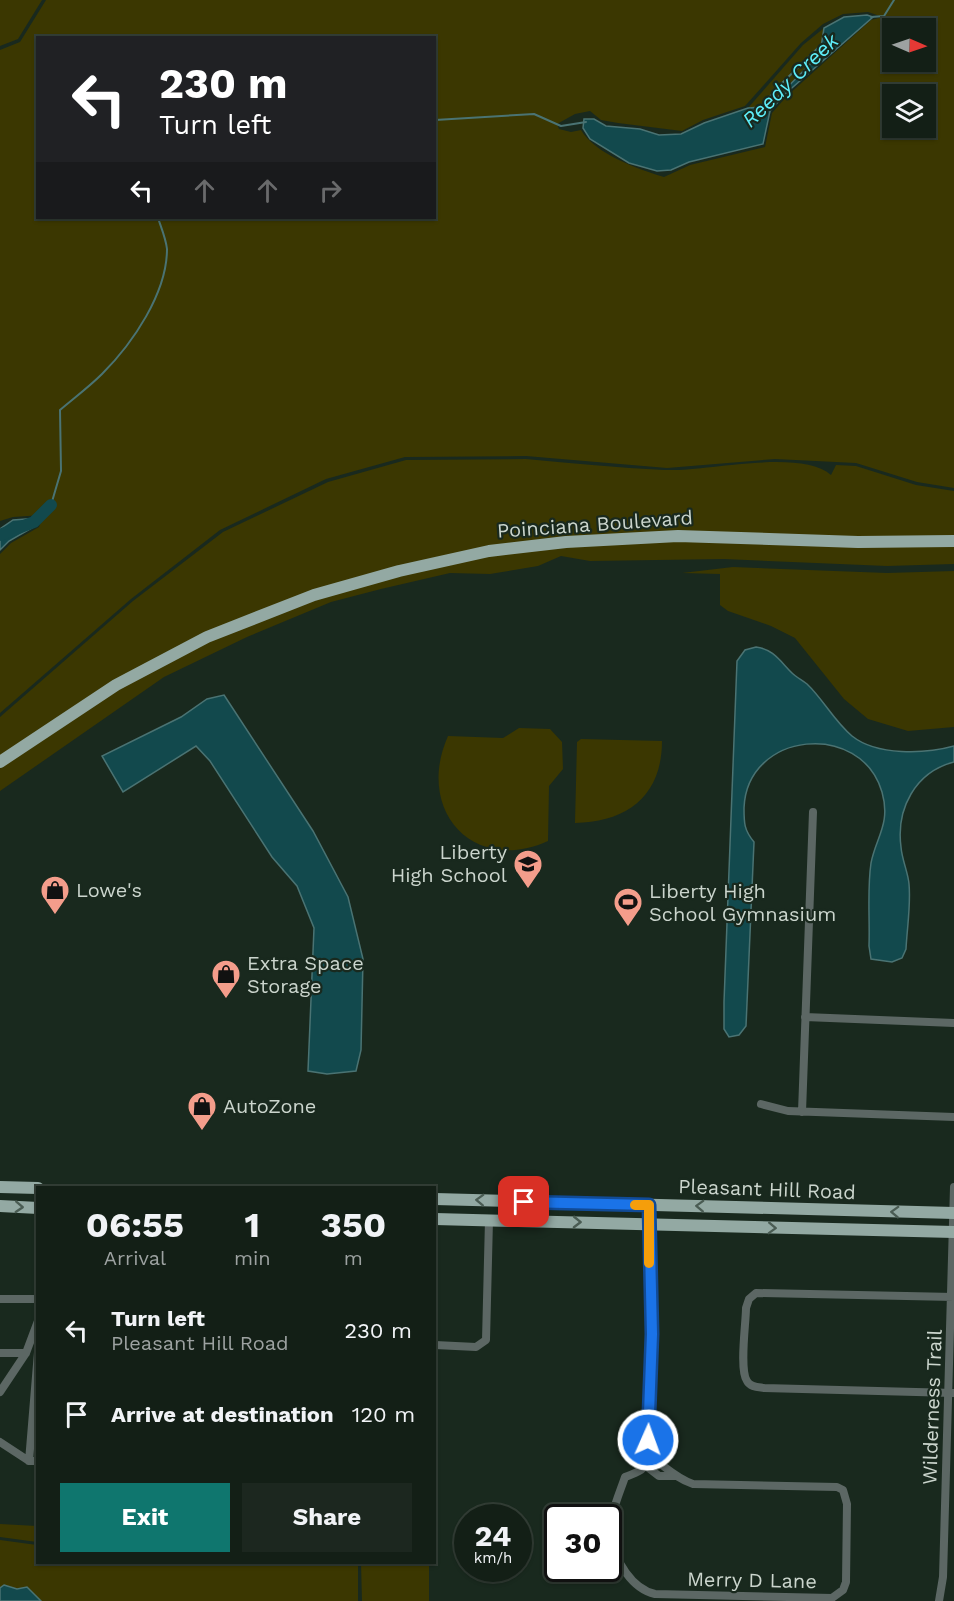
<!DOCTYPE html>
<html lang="en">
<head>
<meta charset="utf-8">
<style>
	:root { --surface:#131f16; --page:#1c271f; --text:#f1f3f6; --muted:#9da2a1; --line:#323d35; --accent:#0f766e }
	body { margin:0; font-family:"Work Sans",sans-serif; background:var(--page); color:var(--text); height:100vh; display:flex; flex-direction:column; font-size:22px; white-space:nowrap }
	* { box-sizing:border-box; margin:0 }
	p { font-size:20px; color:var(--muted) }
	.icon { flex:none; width:33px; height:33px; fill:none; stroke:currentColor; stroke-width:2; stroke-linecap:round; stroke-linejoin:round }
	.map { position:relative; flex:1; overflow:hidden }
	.drawer { position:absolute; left:36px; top:1186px; width:400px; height:378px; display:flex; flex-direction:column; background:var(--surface); border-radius:0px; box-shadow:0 2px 4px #0004,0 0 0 2px var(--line) }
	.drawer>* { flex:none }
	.guide { position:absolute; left:36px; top:36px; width:400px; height:183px; border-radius:0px; box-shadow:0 2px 4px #0004,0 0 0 2px var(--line); background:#202124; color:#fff; overflow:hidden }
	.needle { width:39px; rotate:92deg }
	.tools { position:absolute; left:882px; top:18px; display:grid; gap:12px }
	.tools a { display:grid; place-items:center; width:54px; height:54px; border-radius:0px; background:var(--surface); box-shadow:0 2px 4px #0004,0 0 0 2px var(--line); font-size:30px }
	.speed { position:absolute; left:454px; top:1504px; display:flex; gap:12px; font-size:30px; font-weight:700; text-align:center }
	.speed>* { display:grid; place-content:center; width:78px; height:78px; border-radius:50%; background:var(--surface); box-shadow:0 2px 4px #0004,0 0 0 2px var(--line); line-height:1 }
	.speed small { font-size:15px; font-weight:400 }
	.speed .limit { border:3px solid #111; border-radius:9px; background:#fff; color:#111 }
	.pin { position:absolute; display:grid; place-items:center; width:51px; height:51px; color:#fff; margin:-26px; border-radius:12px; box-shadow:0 3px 9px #0006 }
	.me { position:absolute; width:66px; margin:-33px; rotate:2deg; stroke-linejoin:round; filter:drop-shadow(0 0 4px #0008) }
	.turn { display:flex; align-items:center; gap:21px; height:126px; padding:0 24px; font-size:27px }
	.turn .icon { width:78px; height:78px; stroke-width:2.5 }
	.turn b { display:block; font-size:42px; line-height:51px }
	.lanes { display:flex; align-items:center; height:57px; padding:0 24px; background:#0003; justify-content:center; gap:30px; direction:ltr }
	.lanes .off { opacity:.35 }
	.eta { display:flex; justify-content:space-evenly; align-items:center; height:102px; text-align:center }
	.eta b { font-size:36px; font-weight:700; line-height:42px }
	.primary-button { display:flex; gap:12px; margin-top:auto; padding:12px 24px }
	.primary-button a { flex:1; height:69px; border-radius:0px; background:var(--accent); color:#fff; font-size:24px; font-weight:700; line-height:69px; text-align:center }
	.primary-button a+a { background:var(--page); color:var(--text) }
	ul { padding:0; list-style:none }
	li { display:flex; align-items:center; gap:18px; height:84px; padding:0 24px }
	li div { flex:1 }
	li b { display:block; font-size:22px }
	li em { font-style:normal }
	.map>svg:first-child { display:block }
</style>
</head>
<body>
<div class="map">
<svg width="954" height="1601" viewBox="0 0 954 1601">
	<rect width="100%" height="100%" fill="#19291e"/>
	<path fill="#3b3701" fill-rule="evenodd" d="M0 0H42L18 39 0 46Z
		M46 0H954V488L917 482 856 463 775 459 667 468 526 456 405 457 326 479 220 530 131 599 0 713V554L11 543 39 527 43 515 13 517 0 521V50L20 42ZM868 12 883 17 871 20 787 96 772 113 765 147 690 165 664 177C638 169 595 154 581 130L571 132 559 129 557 124 575 114 590 111 601 120 618 123 682 131 703 120 745 106 801 43 823 24 843 14ZM892 28H926V62H892ZM38 38H435V218H38ZM892 94H926V128H892Z
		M824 28 821 47 813 61 774 100 763 107 748 108 803 45Z
		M526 459C572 463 618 468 664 470 705 472 800 448 831 475L836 465 856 466 916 485 954 491V564L887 566 724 559 590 561 561 556 538 566 490 574 450 573 381 589 331 602 247 637 164 677 0 791V717L133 601 223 532 328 482 406 460Z
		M733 567 887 573 954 571V727L908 731 868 719 844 699 795 638 771 626 728 611 720 605V574L682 573Z
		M519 728 550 729 562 742 563 769 549 786 548 841C473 875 415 810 448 736L503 738Z
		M581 739 662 741C662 796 627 822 575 823L577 742Z
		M0 1524 37 1526V1542L0 1537Z
		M0 1540 37 1545 38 1563H358V1601H0Z
		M361 1563H429V1601H362Z"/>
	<path fill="#12494d" stroke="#4a7373" stroke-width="1.5" d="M867 15 873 17 785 94 770 111 763 144 689 162 671 170 657 171 629 163 590 139 583 128 584 119H594L606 126 640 129 659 135 681 134 704 123 748 108 763 107 775 100 813 61 821 47 824 28 844 17Z
		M39 518 37 525 9 541 0 550V529L13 520Z
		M756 647C773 649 780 661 792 673 796 677 802 680 807 684 823 699 834 721 852 736 877 756 925 754 954 746V762C915 772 896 809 901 847 902 860 908 872 909 884 911 905 907 928 906 949L902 958 892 962 871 959 869 946C870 919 867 890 871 863 876 837 891 824 882 792 861 720 747 731 744 808 744 823 744 830 754 842L746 1026 739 1035 729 1037 724 1029V1002L737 661 745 650Z
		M224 695 313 831 348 897 363 959 361 1050 356 1071 327 1074 308 1071 314 928 297 886 272 857 210 761 196 746 123 792 102 756 181 717 207 699Z
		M4 1585 17 1589 27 1587 41 1601H0V1588Z"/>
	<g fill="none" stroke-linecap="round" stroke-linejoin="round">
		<path stroke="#4a7373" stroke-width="2" d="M871 17 884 16 894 0
			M760 109 777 88 822 44
			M435 120 534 114 561 126 586 122
			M51 505 61 471 60 410C74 398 89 387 102 374 133 343 167 293 167 249 166 239 161 227 158 218"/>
		<path stroke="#12494d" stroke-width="12" d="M0 535 34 522 51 505"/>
		<path stroke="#5c6764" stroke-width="8" d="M805 1017 954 1023
			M761 1104 788 1111 954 1117
			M802 1112 813 812
			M954 1297 756 1293 749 1299 746 1308C746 1323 739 1370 747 1381 750 1387 758 1387 764 1388L954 1393
			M0 1299H38
			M435 1345 476 1347 486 1340 489 1220
			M0 1353H26
			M0 1392 26 1353 38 1321
			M0 1442 29 1461H38
			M648 1455C664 1465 675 1478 693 1484L837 1487 843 1490 847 1504 846 1582 843 1590 832 1598 655 1594C632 1589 615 1561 611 1537 608 1518 619 1495 625 1477 639 1471 645 1472 648 1455L652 1334 649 1205
			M29 1461 38 1352
			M646 1466 659 1476H675
			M939 1601 943 1577 954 1187"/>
		<path stroke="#93a9a3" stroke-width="12" d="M0 762 116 685 207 637 314 595 399 571 489 551 566 542 678 536 858 542 954 541
			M0 1187 38 1188
			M435 1199 954 1213
			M0 1206 38 1208
			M435 1219 954 1232"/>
	</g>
	<defs><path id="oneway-chevron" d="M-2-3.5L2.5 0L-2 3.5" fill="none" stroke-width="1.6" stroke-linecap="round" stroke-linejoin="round" transform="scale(1.5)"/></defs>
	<g stroke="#4a5c53">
		<use href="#oneway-chevron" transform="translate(480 1200) rotate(-178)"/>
		<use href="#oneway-chevron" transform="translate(700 1206) rotate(-178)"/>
		<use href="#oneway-chevron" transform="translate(19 1207) rotate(3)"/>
		<use href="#oneway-chevron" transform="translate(895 1212) rotate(-178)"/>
		<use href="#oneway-chevron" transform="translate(577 1222) rotate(1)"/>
		<use href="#oneway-chevron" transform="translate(772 1228) rotate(2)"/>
	</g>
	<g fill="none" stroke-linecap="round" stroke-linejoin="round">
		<g stroke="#114b97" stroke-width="15">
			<path id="route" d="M524 1202 649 1205 652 1334 648 1440"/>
		</g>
		<use href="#route" stroke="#1a73e8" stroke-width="10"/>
		<path stroke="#f59e0b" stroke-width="10" d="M635 1205H649V1263"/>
	</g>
	<defs>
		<g id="school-pin" transform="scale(1.5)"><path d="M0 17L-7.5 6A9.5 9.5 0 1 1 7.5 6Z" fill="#f49d8b" stroke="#19291e"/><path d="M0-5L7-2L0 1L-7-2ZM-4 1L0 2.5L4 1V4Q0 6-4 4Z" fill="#111"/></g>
		<g id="shop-pin" transform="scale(1.5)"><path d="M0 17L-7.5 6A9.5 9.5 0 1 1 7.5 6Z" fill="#f49d8b" stroke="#19291e"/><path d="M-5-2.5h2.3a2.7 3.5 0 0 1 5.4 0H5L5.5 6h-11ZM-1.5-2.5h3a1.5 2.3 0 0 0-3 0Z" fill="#111"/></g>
		<g id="stadium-pin" transform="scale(1.5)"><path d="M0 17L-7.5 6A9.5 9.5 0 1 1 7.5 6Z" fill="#f49d8b" stroke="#19291e"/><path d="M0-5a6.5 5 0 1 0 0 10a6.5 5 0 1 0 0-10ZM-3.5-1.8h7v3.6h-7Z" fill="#111"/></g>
	</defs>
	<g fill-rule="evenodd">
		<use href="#school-pin" x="528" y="864"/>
		<use href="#shop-pin" x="55" y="890"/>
		<use href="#stadium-pin" x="628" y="902"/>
		<use href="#shop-pin" x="226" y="974"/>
		<use href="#shop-pin" x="202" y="1106"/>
	</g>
	<g text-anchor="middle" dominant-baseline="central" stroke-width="4.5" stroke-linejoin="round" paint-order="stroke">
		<g font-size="20" fill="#cbd5cd" stroke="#19291e">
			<text transform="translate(595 524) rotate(-4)">Poinciana Boulevard</text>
			<text transform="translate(767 1189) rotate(2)">Pleasant Hill Road</text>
			<text transform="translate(932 1407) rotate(-88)">Wilderness Trail</text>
			<text transform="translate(752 1580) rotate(1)">Merry D Lane</text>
		</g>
		<g font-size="20" fill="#cbd5cd" stroke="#19291e" text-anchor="start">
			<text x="507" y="852" text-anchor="end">Liberty<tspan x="507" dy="23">High School</tspan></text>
			<text x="76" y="890">Lowe's</text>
			<text x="649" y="891">Liberty High<tspan x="649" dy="23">School Gymnasium</tspan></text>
			<text x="247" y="963">Extra Space<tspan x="247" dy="23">Storage</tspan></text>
			<text x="223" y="1106">AutoZone</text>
		</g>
		<g font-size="21" font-style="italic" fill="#5eeef9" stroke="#19291e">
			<text transform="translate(790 80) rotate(-44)">Reedy Creek</text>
		</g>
	</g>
</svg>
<div class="tools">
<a><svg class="needle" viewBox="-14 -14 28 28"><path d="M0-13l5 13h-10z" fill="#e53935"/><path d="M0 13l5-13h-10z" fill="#9da2a1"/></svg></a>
<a><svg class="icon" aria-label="layers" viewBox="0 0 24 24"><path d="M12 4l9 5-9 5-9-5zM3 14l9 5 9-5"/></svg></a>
</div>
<div class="speed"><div>24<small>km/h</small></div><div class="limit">30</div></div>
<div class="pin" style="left:524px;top:1202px;background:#d93025"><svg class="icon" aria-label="arrive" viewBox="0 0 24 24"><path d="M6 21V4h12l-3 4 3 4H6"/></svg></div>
<svg class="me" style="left:648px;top:1440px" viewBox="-20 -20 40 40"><circle r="17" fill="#1a73e8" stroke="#fff" stroke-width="3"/><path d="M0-11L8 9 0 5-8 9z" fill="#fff"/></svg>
<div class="guide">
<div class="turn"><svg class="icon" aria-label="left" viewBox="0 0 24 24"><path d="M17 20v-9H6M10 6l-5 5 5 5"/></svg><div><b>230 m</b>Turn left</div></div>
<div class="lanes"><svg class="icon" aria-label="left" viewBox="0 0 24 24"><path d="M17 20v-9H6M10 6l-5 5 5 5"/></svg><svg class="icon off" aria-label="ahead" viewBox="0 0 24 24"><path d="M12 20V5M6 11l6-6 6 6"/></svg><svg class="icon off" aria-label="ahead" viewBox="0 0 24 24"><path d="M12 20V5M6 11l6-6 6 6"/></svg><svg class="icon off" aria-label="right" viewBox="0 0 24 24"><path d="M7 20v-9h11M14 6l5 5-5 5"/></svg></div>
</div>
<section class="drawer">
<div class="eta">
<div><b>06:55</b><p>Arrival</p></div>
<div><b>1</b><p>min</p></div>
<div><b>350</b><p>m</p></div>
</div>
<ul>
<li><svg class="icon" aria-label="left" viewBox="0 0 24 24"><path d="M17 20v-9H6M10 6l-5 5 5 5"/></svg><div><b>Turn left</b><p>Pleasant Hill Road</p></div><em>230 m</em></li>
<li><svg class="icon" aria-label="arrive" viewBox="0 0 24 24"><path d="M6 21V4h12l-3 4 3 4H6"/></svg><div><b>Arrive at destination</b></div><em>120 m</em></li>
</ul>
<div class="primary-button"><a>Exit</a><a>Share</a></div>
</section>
</div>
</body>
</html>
